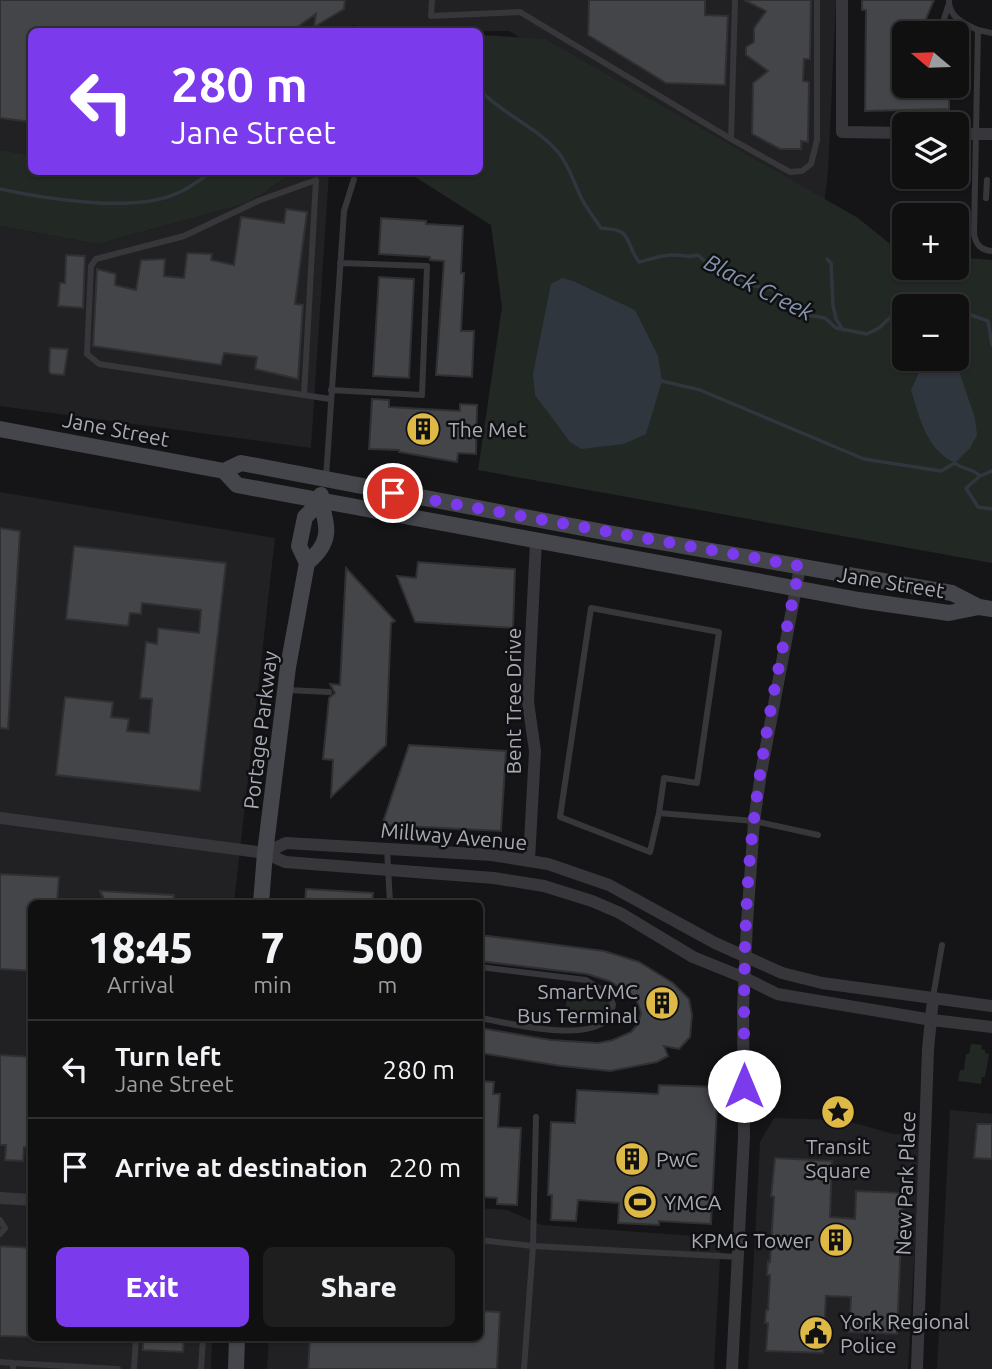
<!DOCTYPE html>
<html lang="en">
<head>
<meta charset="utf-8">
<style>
	:root { --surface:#101011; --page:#1e1e1f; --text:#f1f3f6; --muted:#9c9d9f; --line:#303031; --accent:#7c3aed }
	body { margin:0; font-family:Ubuntu,sans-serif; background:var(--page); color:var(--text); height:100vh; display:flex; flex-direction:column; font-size:26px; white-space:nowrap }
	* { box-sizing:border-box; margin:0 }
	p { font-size:23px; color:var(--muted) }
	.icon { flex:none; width:38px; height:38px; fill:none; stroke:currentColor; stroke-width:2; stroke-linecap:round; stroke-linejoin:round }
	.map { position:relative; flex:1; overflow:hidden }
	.drawer { position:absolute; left:28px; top:900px; width:455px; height:441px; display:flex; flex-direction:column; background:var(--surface); border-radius:10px; box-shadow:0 2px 5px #0004,0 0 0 2px var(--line) }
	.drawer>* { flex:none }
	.guide { position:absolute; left:28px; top:28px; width:455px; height:147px; border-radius:10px; box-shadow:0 2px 5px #0004,0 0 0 2px var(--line); background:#7c3aed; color:#fff; overflow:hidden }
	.needle { width:46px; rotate:289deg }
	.controls { position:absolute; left:892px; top:21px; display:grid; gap:14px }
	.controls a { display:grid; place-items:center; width:77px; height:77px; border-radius:10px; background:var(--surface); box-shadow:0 2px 5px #0004,0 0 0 2px var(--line); font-size:35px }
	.pin { position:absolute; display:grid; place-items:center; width:60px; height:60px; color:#fff; margin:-30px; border:4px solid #fff; border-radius:50%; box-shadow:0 2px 7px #0007 }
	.me { position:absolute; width:77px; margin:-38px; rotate:0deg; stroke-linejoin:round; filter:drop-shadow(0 0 5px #0008) }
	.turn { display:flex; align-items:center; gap:24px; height:147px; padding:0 28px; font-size:32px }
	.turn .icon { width:91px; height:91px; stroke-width:2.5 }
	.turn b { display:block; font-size:49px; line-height:60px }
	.eta { display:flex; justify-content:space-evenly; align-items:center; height:119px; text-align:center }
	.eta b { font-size:42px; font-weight:800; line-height:49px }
	.primary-button { display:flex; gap:14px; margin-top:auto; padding:14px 28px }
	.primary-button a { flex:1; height:80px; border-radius:10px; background:var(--accent); color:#fff; font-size:28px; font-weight:800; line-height:80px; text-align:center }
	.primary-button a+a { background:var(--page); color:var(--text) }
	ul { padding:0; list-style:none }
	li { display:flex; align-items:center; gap:21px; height:98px; padding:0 28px; border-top:2px solid var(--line) }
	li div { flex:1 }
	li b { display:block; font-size:26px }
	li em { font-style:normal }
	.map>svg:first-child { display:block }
</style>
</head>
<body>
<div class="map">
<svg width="992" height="1369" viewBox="0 0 992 1369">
	<rect width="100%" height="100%" fill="#151517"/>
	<path fill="#212124" d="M0 0H836L828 172 822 221 509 31 395 32 352 25 344 32H32L31 155 0 150Z
		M294 172H329L311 448 0 406V226L98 244 248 203Z
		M0 492 275 538 234 903H32V1337H212L211 1369H0Z
		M950 1110 992 1114V1369H937Z
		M774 1118 844 1120 893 1134 921 1135 908 1369H748L760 1142Z
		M480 1208 507 1210 542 1225 721 1238 714 1369H267L269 1337H480Z"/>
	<path fill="#222823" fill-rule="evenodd" d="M480 35 545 39 858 218 900 252H905V268H957V257L992 260V563L478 470 502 307 491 225 407 172H480ZM905 306H957V359H905Z
		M0 150 31 155 32 172H294L248 203 98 244 0 226Z
		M570 998 609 1002 611 1004 608 1016 605 1018 568 1013 565 1009 567 1000Z
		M971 1044 982 1045 981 1049 985 1050V1053L989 1054 985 1077H982L981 1084 958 1081 960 1070H964L966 1054H969Z"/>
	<path fill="#30363e" d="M562 278 573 281 635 310 658 356 662 381 646 434 624 444 581 449 570 442 535 395 533 374 551 284Z
		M930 359H950L959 371 975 418 977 435 970 448 955 463C926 449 920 419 911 390L921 368Z"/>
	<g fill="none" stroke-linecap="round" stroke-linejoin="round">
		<path stroke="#30363e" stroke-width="3.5" d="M480 90C502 114 538 128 558 152 570 166 574 185 583 201 588 210 595 219 601 228 635 230 623 240 639 262 650 260 663 254 674 255 684 255 688 258 698 255L710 266 752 285 780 292 808 315 825 318 836 328 867 334 879 328 895 313 905 310
			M0 189C46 199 137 214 180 192 191 187 202 178 212 172
			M827 259 831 263 833 305 836 319 843 330
			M957 310 988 321 992 345
			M662 381 700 390 864 459 941 471 955 463C963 470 973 468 980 476
			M992 471 980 476 966 488 978 507 992 509"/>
	</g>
	<path fill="#444549" stroke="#302f32" stroke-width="2" d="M0 0H345L344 9 314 27 316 14 290 32H32V122L0 118Z
		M589 0H705V15L728 16 725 85 666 83 588 35Z
		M744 0H811L810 59H804L803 81 809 82 808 142 801 141V149H780L752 134 753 83 768 71 746 55V47L754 42V28L766 11Z
		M862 0H934L920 33H905V86H949V109L865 111 866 10H862Z
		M286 209 307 212 295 304 303 305 298 379 255 369 257 357 224 353 221 365 93 346 97 269 116 274 115 285 136 290 141 260 165 259 164 276 184 278 187 253 212 254 211 260 234 265 241 217 284 223Z
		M381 218 426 221V224L463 226 461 273H464L461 331H474L472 377 436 375 444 261 430 260V257L379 254Z
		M66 255 85 256 83 308 58 306 60 283H65Z
		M379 277 414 279 409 378 373 376Z
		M50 348 68 349 64 375 51 374 49 371Z
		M372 399 389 400V407L460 411V404L477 405 476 454 458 453 457 462 399 452V450L369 449Z
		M0 528 20 531 8 729 0 728Z
		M74 546 226 563 200 791 56 775 65 697 113 702 111 717 129 719 127 731 149 733 152 699 140 698 146 642 157 644 158 628 199 633 201 610 142 603 141 614 130 613 128 626 66 619Z
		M418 562 515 569 513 628 415 622 397 576 416 578Z
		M346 568 395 621 391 623 386 745 331 797 333 760 323 759 329 698 335 693 330 684 340 685Z
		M409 745 506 751 501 831 382 825Z
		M0 874 59 877 57 903H32V971L0 969Z
		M306 889 373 893 372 903H305Z
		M100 891 174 895 173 903H106Z
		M480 935 604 951 639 962 673 983 689 999 692 1015 690 1037 679 1049 664 1046 668 1056 657 1062 610 1071 561 1066 480 1053V1028L551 1040 598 1043 613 1040 631 1032 638 1024 641 1013 637 1001 631 994 609 981 587 974 480 961Z
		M0 1055 32 1057V1147H24L23 1161 5 1160 6 1145H0Z
		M480 1081 494 1082 493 1094H500L498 1127 521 1128 517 1205 497 1204V1198L480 1197Z
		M659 1085 718 1087 711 1224 659 1221V1225L618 1223 619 1203 578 1200 576 1221 551 1220 552 1195H548L551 1122 575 1123 577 1090 658 1094Z
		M977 1124H992V1159L974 1158Z
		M775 1158 832 1161 830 1217 855 1219 856 1191 903 1193 897 1334 849 1332 851 1297 826 1296 823 1353 766 1351 768 1323H765L766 1310H768L770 1275H767L768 1261 770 1262 774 1197 771 1196Z
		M0 1246 32 1248V1337L0 1336Z
		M480 1311 500 1312 497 1369H308L310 1337H480Z
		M143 1337H184L183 1352 143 1350Z"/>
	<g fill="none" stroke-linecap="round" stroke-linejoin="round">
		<path stroke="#37373b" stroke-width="6" d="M432 0 431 16 520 12 731 139
			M735 0 731 139 790 172 802 171 811 164 817 140V0
			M949 0C948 17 965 24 978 30L974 234C976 245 981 250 992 251
			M978 30 992 33
			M940 33 948 6
			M986 198 987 180
			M331 390 422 395 427 266 340 263
			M304 395 316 180 258 201 184 236 96 259 91 266 87 354 99 364 304 395 330 399
			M326 478 344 211 354 179
			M591 608 719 632 697 783 664 778 659 813 650 852 560 817Z
			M287 690 329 692
			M659 813 754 821 818 835
			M387 849 390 903
			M480 967 586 980 608 994 613 1004C612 1009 612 1015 608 1019 584 1043 510 1023 480 1018
			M933 997 942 945
			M0 1220 5 1228 0 1234
			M480 1240 533 1246 738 1257
			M0 1362 13 1363V1369
			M13 1363 118 1369
			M134 1369 136 1337
			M201 1369 203 1337
			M524 1369 533 1246 536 1117"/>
		<path stroke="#37373b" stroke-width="12" d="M842 0V132L905 133
			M957 134H992
			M0 818 265 853 285 862 494 878 544 886 592 901 620 913 693 957 745 978 777 994 932 1020 992 1027
			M265 853 286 843 492 855 548 864 609 885 715 943 782 973 822 983 992 1006
			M529 860 535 751 528 702 536 541
			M0 1198 32 1200
			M732 1369 744 1137 743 1008 747 923 754 821 761 773 800 567
			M917 1369 928 1049 933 999"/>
		<path stroke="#45464b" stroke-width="16" d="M0 429 224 471 241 463 614 534 952 593 979 607 992 609
			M224 471 237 485 859 600 949 613 979 607
			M307 563C330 544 330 529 320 502
			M261 903 265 853 288 667 307 563 299 546 305 517 320 502 321 495
			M236 1369 237 1337"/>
	</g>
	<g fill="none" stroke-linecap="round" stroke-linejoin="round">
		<path stroke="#7c3aed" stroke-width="12" stroke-dasharray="0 21.6" d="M393 493 800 566C782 649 764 734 754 819 743 906 744 998 744 1086"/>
	</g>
	<defs>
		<g id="building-disc" transform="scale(1.75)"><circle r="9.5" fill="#deb945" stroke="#101012"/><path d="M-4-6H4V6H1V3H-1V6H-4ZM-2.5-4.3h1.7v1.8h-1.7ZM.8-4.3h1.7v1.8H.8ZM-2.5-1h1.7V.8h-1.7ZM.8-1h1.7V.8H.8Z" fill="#111"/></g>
		<g id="sight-disc" transform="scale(1.75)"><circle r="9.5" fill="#deb945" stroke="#101012"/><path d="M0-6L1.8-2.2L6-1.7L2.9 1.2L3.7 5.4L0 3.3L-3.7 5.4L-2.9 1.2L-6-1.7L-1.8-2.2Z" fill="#111"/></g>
		<g id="stadium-disc" transform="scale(1.75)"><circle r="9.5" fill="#deb945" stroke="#101012"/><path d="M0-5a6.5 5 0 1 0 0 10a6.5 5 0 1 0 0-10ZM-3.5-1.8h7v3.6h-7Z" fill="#111"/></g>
		<g id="civic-disc" transform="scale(1.75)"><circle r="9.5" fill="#deb945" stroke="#101012"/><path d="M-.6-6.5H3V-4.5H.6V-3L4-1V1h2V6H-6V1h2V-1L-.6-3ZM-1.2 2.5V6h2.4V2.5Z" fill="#111"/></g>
	</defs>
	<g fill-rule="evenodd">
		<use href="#building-disc" x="423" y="429"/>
		<use href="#building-disc" x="662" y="1003"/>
		<use href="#sight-disc" x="838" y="1112"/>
		<use href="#building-disc" x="632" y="1159"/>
		<use href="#stadium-disc" x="640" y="1202"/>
		<use href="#building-disc" x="836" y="1240"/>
		<use href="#civic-disc" x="816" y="1333"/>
	</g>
	<g text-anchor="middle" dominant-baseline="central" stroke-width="5" stroke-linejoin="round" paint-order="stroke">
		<g font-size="21" fill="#a8abb5" stroke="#101012">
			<text transform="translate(116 429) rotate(11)">Jane Street</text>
			<text transform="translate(891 582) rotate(9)">Jane Street</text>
			<text transform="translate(513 701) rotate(-90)">Bent Tree Drive</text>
			<text transform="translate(260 730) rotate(-83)">Portage Parkway</text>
			<text transform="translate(454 836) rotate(5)">Millway Avenue</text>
			<text transform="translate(905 1183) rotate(-88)">New Park Place</text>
		</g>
		<g font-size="21" fill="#a8abb5" stroke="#101012" text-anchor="start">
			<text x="448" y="429">The Met</text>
			<text x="638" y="991" text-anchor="end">SmartVMC<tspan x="638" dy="24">Bus Terminal</tspan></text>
			<text x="838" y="1146" text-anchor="middle">Transit<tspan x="838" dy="24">Square</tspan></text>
			<text x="656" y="1159">PwC</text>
			<text x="664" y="1202">YMCA</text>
			<text x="812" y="1240" text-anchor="end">KPMG Tower</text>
			<text x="840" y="1321">York Regional<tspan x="840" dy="24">Police</tspan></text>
		</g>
		<g font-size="23" font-style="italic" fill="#8395ad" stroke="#101012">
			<text transform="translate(759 287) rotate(27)">Black Creek</text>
		</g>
	</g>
</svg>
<div class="controls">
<a><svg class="needle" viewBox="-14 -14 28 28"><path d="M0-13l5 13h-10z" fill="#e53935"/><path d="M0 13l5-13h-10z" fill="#9c9d9f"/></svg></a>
<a><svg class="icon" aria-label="layers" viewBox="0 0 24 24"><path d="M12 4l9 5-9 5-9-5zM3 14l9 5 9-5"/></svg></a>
<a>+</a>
<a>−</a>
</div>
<div class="pin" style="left:393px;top:493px;background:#d93025"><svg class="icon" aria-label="arrive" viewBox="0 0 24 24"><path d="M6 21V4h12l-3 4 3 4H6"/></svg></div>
<svg class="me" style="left:744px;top:1086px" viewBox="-20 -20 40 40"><circle r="19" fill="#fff"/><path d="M0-13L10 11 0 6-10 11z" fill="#7c3aed"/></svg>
<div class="guide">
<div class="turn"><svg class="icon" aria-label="left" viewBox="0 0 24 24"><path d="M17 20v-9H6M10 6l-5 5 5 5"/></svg><div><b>280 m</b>Jane Street</div></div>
</div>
<section class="drawer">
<div class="eta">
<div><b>18:45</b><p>Arrival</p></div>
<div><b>7</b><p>min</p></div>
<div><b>500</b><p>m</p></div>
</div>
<ul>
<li><svg class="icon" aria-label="left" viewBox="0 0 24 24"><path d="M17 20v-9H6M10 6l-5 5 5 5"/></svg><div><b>Turn left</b><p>Jane Street</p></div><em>280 m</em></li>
<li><svg class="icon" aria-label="arrive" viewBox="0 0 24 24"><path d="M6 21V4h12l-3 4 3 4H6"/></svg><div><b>Arrive at destination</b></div><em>220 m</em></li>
</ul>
<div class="primary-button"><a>Exit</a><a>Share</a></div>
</section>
</div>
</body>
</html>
